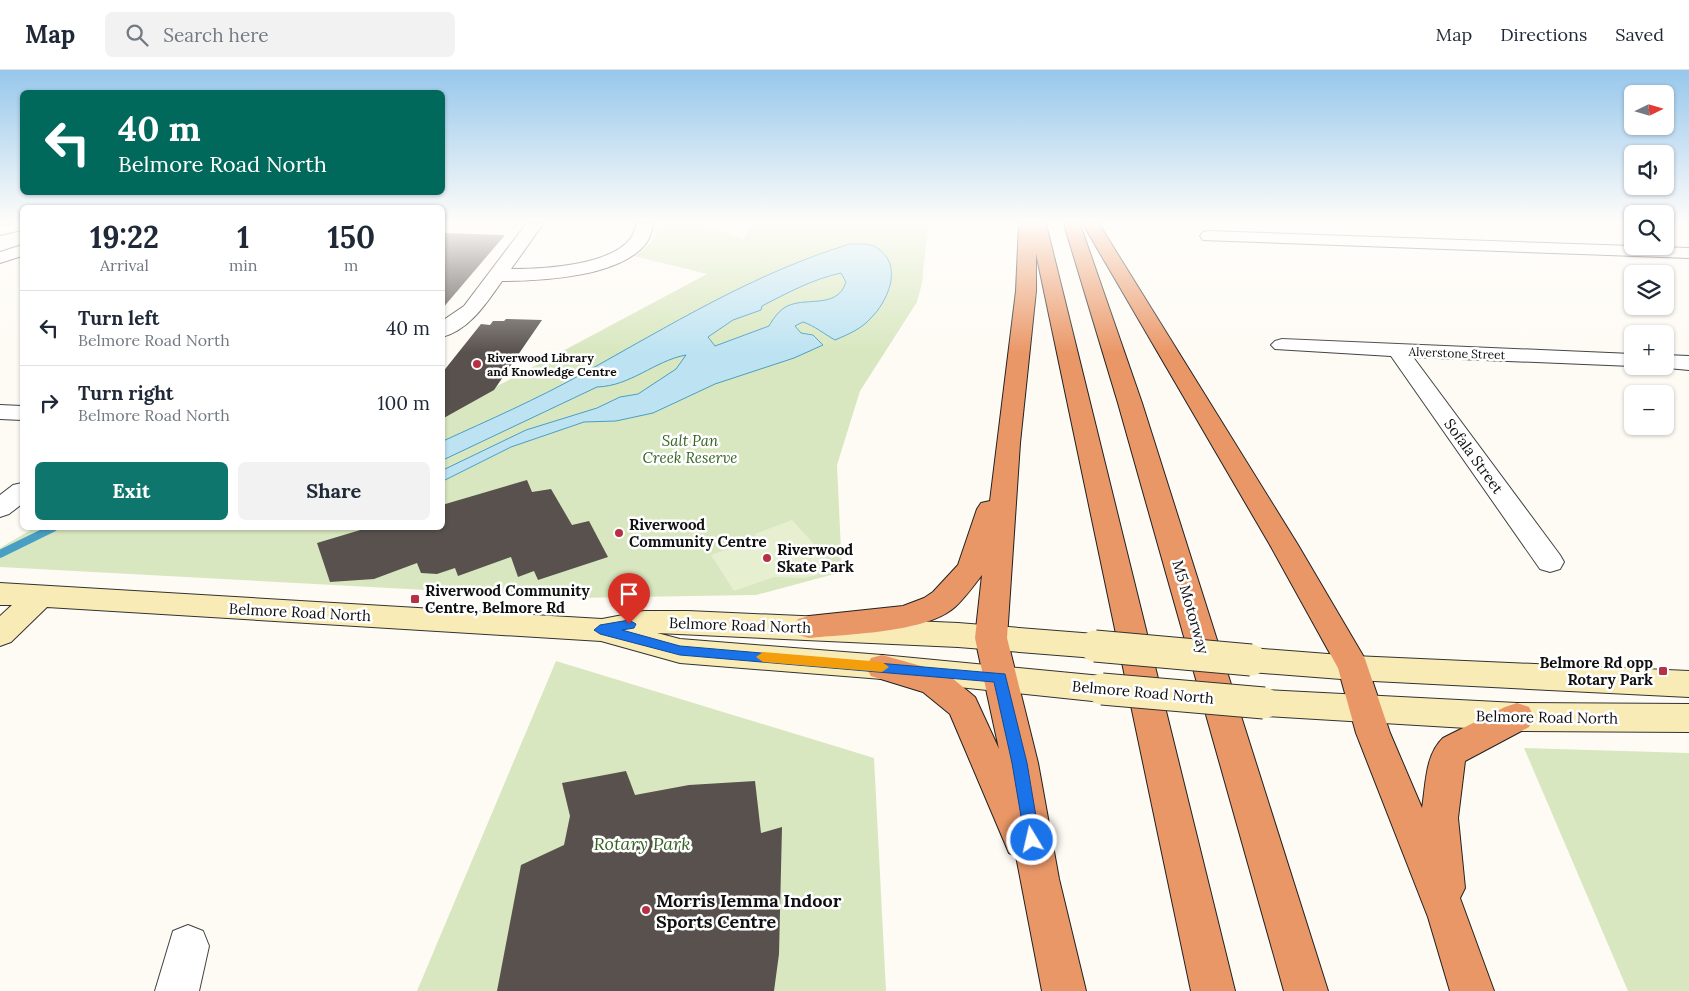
<!DOCTYPE html>
<html lang="en">
<head>
<meta charset="utf-8">
<style>
	:root { --surface:#fff; --page:#f2f2f3; --text:#1f2937; --muted:#747a83; --line:#e0e1e3; --accent:#0f766e }
	body { margin:0; font-family:Lora,serif; background:var(--page); color:var(--text); height:100vh; display:flex; flex-direction:column; font-size:19px; white-space:nowrap }
	* { box-sizing:border-box; margin:0 }
	p { font-size:16px; color:var(--muted) }
	.icon { flex:none; width:28px; height:28px; fill:none; stroke:currentColor; stroke-width:2; stroke-linecap:round; stroke-linejoin:round }
	.map { position:relative; flex:1; overflow:hidden }
	.details { position:absolute; left:20px; top:135px; width:425px; height:325px; display:flex; flex-direction:column; background:var(--surface); border-radius:8px; box-shadow:0 1px 4px #0004 }
	.details>* { flex:none }
	.banner { position:absolute; left:20px; top:20px; width:425px; height:105px; border-radius:8px; box-shadow:0 1px 4px #0004; background:#00695c; color:#fff; overflow:hidden }
	.needle { width:32px; rotate:85deg }
	.fabs { position:absolute; left:1624px; top:15px; display:grid; gap:10px }
	.fabs a { display:grid; place-items:center; width:50px; height:50px; border-radius:8px; background:var(--surface); box-shadow:0 1px 4px #0004; font-size:25px }
	.pin { position:absolute; display:grid; place-items:center; width:42px; height:42px; color:#fff; margin:-51px -21px; border-radius:50% 50% 50% 0; rotate:-45deg; box-shadow:0 0 5px #0007 }
	.pin .icon { rotate:45deg }
	.me { position:absolute; width:55px; margin:-28px; rotate:351deg; stroke-linejoin:round; filter:drop-shadow(0 0 4px #0008) }
	.turn { display:flex; align-items:center; gap:18px; height:105px; padding:0 15px; font-size:22px }
	.turn .icon { width:65px; height:65px; stroke-width:2.5 }
	.turn b { display:block; font-size:35px; line-height:42px }
	.eta { display:flex; justify-content:space-evenly; align-items:center; height:85px; text-align:center }
	.eta b { font-size:30px; font-weight:800; line-height:35px }
	.button { display:flex; gap:10px; margin-top:auto; padding:10px 15px }
	.button a { flex:1; height:58px; border-radius:8px; background:var(--accent); color:#fff; font-size:20px; font-weight:800; line-height:58px; text-align:center }
	.button a+a { background:var(--page); color:var(--text) }
	ul { padding:0; list-style:none }
	li { display:flex; align-items:center; gap:15px; height:75px; padding:0 15px; border-top:1px solid var(--line) }
	li div { flex:1 }
	li b { display:block; font-size:19px }
	li em { font-style:normal }
	header { display:flex; align-items:center; gap:30px; box-sizing:border-box; height:70px; padding:0 25px; background:var(--surface); border-bottom:1px solid var(--line) }
	header strong { font-size:24px }
	nav { display:flex; gap:28px; margin-inline-start:auto; font-size:18px }
	.search { width:350px; height:45px; background:var(--page); display:flex; align-items:center; gap:12px; box-sizing:border-box; padding:0 18px; border-radius:8px; color:var(--muted); font-size:19px }
	.map>svg:first-child { display:block }
</style>
</head>
<body>
<header>
<strong>Map</strong>
<div class="search"><svg class="icon" aria-label="search" viewBox="0 0 24 24"><circle cx="10" cy="10" r="6"/><path d="M15 15l6 6"/></svg>Search here</div>
<nav><a>Map</a><a>Directions</a><a>Saved</a></nav>
</header>
<div class="map">
<svg width="1689" height="921" viewBox="0 0 1689 921">
	<rect width="100%" height="100%" fill="#fefbf5"/>
	<path fill="#d8e7bf" d="M658 154H705L743 169 752 154H928L922 213 917 232 860 321 837 395 842 502 756 525 574 528 0 497V478L34 458H442L443 345 707 204 634 186C646 178 657 170 658 154Z
		M556 591 874 688 886 921H417Z
		M1524 678 1689 683V921H1628Z"/>
	<path fill="#e7efd1" d="M792 450C806 467 830 483 817 505L804 508 774 507 734 521 711 485 758 469 755 464Z"/>
	<path fill="#bde3f2" stroke="#499ec4" fill-rule="evenodd" d="M850 174C860 174 872 173 880 180 903 198 887 232 871 248 861 259 849 264 835 270 824 264 815 256 803 252L795 256 801 263 813 265 823 275 794 288 715 314 653 343 616 351 584 352 511 377 443 411V400L526 360 597 338 620 327 638 324 676 299 686 285C654 291 631 316 597 317L443 390V371C489 350 537 329 582 304 669 256 754 203 850 174ZM841 203 846 212C837 241 803 225 784 238 777 243 773 249 769 256L715 276 708 267 733 250 761 240 762 236C787 223 813 209 841 203Z"/>
	<g fill="none" stroke-linecap="round" stroke-linejoin="round">
		<path stroke="#499ec4" stroke-width="8" d="M0 484 53 458"/>
	</g>
	<path fill="#58514d" d="M442 163 505 165 442 239Z
		M506 249 542 250 494 320 442 349V303L481 254 490 255 493 251H504Z
		M527 410 532 422 551 419 572 455 589 451 608 487 538 510 534 501 518 507 511 487 458 506 455 498 437 504 421 503 417 493 374 509 330 512 317 473 367 458H442V435Z
		M626 701 635 725 689 715 755 711 761 763 782 757 779 884 774 921H497L521 795 564 775 570 746 562 713Z"/>
	<g fill="none" stroke-linecap="round" stroke-linejoin="round">
		<g stroke="#434343" stroke-width="2">
			<path id="minor" d="M22 154V160L0 165V155Z
				M526 154H543L511 199C543 199 610 196 631 168 634 164 635 158 637 154H653C652 160 650 167 647 172 622 207 542 211 502 211 487 232 470 260 442 267V251L464 236Z
				M1209 161 1689 178V188L1203 170 1200 166 1203 162Z
				M22 175V186L0 193V182Z
				M1282 269 1632 284V296L1413 287 1560 485 1564 492 1560 499 1550 502 1540 499 1391 286 1275 279 1271 275 1275 271Z
				M1665 285 1689 286V300L1657 297 1665 296Z
				M0 335 22 336V350L0 349Z
				M22 413V434L9 444 0 447V425L13 415Z
				M188 855 203 861 209 876 199 921H155L173 861Z"/>
		</g>
		<g stroke="#323232" stroke-width="2">
			<path id="secondary" d="M0 513 602 549 644 541H688L958 553 1095 564 1106 568 1111 576 1106 584 1095 588 958 577 657 563 680 569 882 585 1102 606 1114 610 1118 619 1114 628 1102 632 882 609 680 593 601 571 47 537 11 572 0 576V546L12 535H0Z
				M1251 578 1354 586 1689 601V627L1354 610 1251 602 1240 599 1235 590 1240 581Z
				M1264 620 1517 633 1689 634V662L1517 661 1264 646 1252 642 1247 633 1252 624Z"/>
		</g>
		<g stroke="#212121" stroke-width="2">
			<path id="motorway" d="M1019 154H1046L1235 921H1191L1036 183V221L1020 373 1007 568 1038 693 1059 809 1086 921H1042L1016 786 1009 783 950 644 923 622 871 606 866 597 871 588 882 585 946 603 975 627 999 679 975 568 982 505C974 515 965 528 955 537 926 563 847 564 809 568L798 565 794 557 798 549 809 546 903 536 924 528 933 522 958 495 977 439 981 433 990 431 1016 221Z
				M1064 154H1080L1142 333 1328 921H1284L1118 333Z
				M1083 154H1099L1298 475 1365 589 1390 663 1422 738C1426 714 1425 685 1443 668L1505 637 1517 633 1529 637 1534 647 1529 657 1465 691 1458 748 1465 818 1460 828 1494 921H1450L1428 847 1356 663 1338 598 1270 475Z"/>
		</g>
		<use href="#minor" fill="#fff" fill-rule="evenodd"/>
		<use href="#secondary" fill="#f9ebb5" fill-rule="evenodd"/>
		<use href="#motorway" fill="#ea9767" fill-rule="evenodd"/>
		<g stroke="#323232" stroke-width="33" stroke-linecap="butt">
			<path id="secondary-bridge" d="M1095 576 1251 590
				M1102 619 1264 633"/>
		</g>
		<use href="#secondary-bridge" stroke="#f9ebb5" stroke-width="31"/>
	</g>
	<linearGradient id="sky" x2="0" y2="1"><stop stop-color="#97c7ec"/><stop offset="0.54" stop-color="#fffdfa"/><stop offset="1" stop-color="#fffdfa" stop-opacity="0"/></linearGradient>
	<rect width="1689" height="283" fill="url(#sky)"/>
	<path fill="#1a73e8" stroke="#114b97" d="M629 550 636 554 634 558 622 560 680 576 1005 604 1027 693 1040 770 1038 775 1032 777 1027 775 1025 770 1012 693 994 612 680 585 600 564 594 560 600 555Z"/>
	<path fill="#f59e0b" d="M763 582 882 592 889 597 882 602 763 592 756 587Z"/>
	<g fill="#b73144" stroke="#fff" stroke-width="2">
		<circle cx="477" cy="294" r="5"/>
		<circle cx="619" cy="463" r="5"/>
		<circle cx="767" cy="488" r="5"/>
		<rect x="410" y="524" width="10" height="10" rx="2.5"/>
		<rect x="1658" y="596" width="10" height="10" rx="2.5"/>
		<circle cx="646" cy="840" r="5"/>
	</g>
	<g text-anchor="middle" dominant-baseline="central" stroke-width="5" stroke-linejoin="round" paint-order="stroke">
		<g font-size="12" fill="#101010" stroke="#fff">
			<text transform="translate(1457 283) rotate(2)">Alverstone Street</text>
		</g>
		<g font-size="12" font-weight="bold" fill="#101010" stroke="#fff" text-anchor="start">
			<text x="487" y="287">Riverwood Library<tspan x="487" dy="14">and Knowledge Centre</tspan></text>
		</g>
		<g font-size="15" font-style="italic" fill="#376424" stroke="#fff">
			<text x="690" y="370">Salt Pan<tspan x="690" dy="17">Creek Reserve</tspan></text>
		</g>
		<g font-size="15" fill="#101010" stroke="#fff">
			<text transform="translate(1474 386) rotate(54)">Sofala Street</text>
			<text transform="translate(1191 537) rotate(74)">M5 Motorway</text>
			<text transform="translate(300 542) rotate(3)">Belmore Road North</text>
			<text transform="translate(740 555) rotate(2)">Belmore Road North</text>
			<text transform="translate(1143 622) rotate(5)">Belmore Road North</text>
			<text transform="translate(1547 647) rotate(1)">Belmore Road North</text>
		</g>
		<g font-size="15" font-weight="bold" fill="#101010" stroke="#fff" text-anchor="start">
			<text x="629" y="454">Riverwood<tspan x="629" dy="17">Community Centre</tspan></text>
			<text x="777" y="479">Riverwood<tspan x="777" dy="17">Skate Park</tspan></text>
			<text x="425" y="520">Riverwood Community<tspan x="425" dy="17">Centre, Belmore Rd</tspan></text>
			<text x="1653" y="592" text-anchor="end">Belmore Rd opp<tspan x="1653" dy="17">Rotary Park</tspan></text>
		</g>
		<g font-size="18" font-style="italic" fill="#376424" stroke="#fff">
			<text x="642" y="773">Rotary Park</text>
		</g>
		<g font-size="18" font-weight="bold" fill="#101010" stroke="#fff" text-anchor="start">
			<text x="656" y="830">Morris Iemma Indoor<tspan x="656" dy="21">Sports Centre</tspan></text>
		</g>
	</g>
</svg>
<div class="fabs">
<a><svg class="needle" viewBox="-14 -14 28 28"><path d="M0-13l5 13h-10z" fill="#e53935"/><path d="M0 13l5-13h-10z" fill="#747a83"/></svg></a>
<a><svg class="icon" aria-label="sound" viewBox="0 0 24 24"><path d="M4 9h4l5-4v14l-5-4H4zM17 9q2 3 0 6"/></svg></a>
<a><svg class="icon" aria-label="search" viewBox="0 0 24 24"><circle cx="10" cy="10" r="6"/><path d="M15 15l6 6"/></svg></a>
<a><svg class="icon" aria-label="layers" viewBox="0 0 24 24"><path d="M12 4l9 5-9 5-9-5zM3 14l9 5 9-5"/></svg></a>
<a>+</a>
<a>−</a>
</div>
<div class="pin" style="left:629px;top:554px;background:#d93025"><svg class="icon" aria-label="arrive" viewBox="0 0 24 24"><path d="M6 21V4h12l-3 4 3 4H6"/></svg></div>
<svg class="me" style="left:1032px;top:770px" viewBox="-20 -20 40 40"><circle r="17" fill="#1a73e8" stroke="#fff" stroke-width="3"/><path d="M0-11L8 9 0 5-8 9z" fill="#fff"/></svg>
<div class="banner">
<div class="turn"><svg class="icon" aria-label="left" viewBox="0 0 24 24"><path d="M17 20v-9H6M10 6l-5 5 5 5"/></svg><div><b>40 m</b>Belmore Road North</div></div>
</div>
<section class="details">
<div class="eta">
<div><b>19:22</b><p>Arrival</p></div>
<div><b>1</b><p>min</p></div>
<div><b>150</b><p>m</p></div>
</div>
<ul>
<li><svg class="icon" aria-label="left" viewBox="0 0 24 24"><path d="M17 20v-9H6M10 6l-5 5 5 5"/></svg><div><b>Turn left</b><p>Belmore Road North</p></div><em>40 m</em></li>
<li><svg class="icon" aria-label="right" viewBox="0 0 24 24"><path d="M7 20v-9h11M14 6l5 5-5 5"/></svg><div><b>Turn right</b><p>Belmore Road North</p></div><em>100 m</em></li>
</ul>
<div class="button"><a>Exit</a><a>Share</a></div>
</section>
</div>
</body>
</html>
